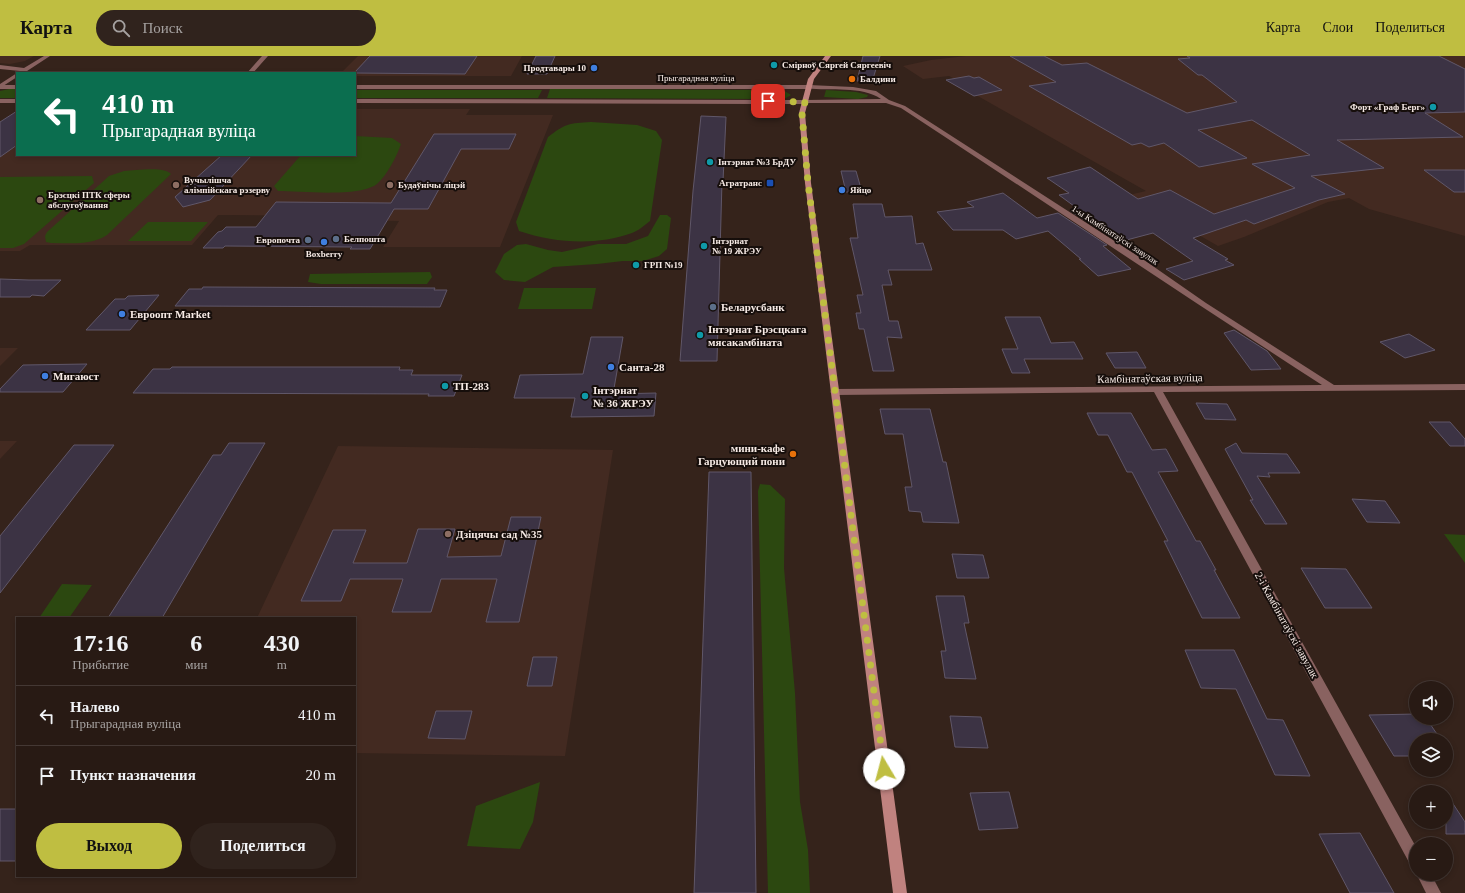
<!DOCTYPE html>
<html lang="ru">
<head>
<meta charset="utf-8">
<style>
	:root { --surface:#281a14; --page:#30231d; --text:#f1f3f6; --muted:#a5a1a0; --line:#443834; --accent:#bfbe41 }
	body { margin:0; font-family:"Times New Roman",serif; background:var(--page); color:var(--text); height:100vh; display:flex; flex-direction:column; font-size:15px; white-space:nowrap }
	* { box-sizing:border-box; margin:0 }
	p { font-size:13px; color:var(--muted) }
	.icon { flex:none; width:22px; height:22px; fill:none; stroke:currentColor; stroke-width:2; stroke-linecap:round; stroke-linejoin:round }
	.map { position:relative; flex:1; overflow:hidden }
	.side { position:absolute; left:16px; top:561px; width:340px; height:260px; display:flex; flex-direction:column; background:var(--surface); border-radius:0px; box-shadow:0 2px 6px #0003,0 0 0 1px var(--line) }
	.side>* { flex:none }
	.hud { position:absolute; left:16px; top:16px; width:340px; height:84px; border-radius:0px; box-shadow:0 2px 6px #0003,0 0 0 1px var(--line); background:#0b6e4f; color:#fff; overflow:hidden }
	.fabs { position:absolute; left:1409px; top:625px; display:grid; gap:8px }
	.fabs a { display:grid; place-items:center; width:44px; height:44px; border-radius:50%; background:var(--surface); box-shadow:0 2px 6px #0003,0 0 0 1px var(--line); font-size:20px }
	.pin { position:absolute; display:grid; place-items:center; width:34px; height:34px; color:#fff; margin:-17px; border-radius:8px; box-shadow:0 2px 6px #0006 }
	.me { position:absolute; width:44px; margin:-22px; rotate:352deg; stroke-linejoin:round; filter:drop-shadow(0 0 3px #0008) }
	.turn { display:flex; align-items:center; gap:14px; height:84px; padding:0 20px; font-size:18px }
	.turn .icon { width:52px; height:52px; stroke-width:2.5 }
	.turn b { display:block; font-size:28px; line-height:34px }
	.eta { display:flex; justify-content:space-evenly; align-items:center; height:68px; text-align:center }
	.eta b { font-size:24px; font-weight:600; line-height:28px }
	.action { display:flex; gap:8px; margin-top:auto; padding:8px 20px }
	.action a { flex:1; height:46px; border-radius:24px; background:var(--accent); color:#111; font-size:16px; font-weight:600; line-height:46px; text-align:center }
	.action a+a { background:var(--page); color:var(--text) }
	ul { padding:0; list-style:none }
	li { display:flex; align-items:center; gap:12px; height:60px; padding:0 20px; border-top:1px solid var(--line) }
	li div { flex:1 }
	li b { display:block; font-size:15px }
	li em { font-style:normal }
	header { display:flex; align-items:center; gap:24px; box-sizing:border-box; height:56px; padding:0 20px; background:var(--accent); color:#111 }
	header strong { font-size:19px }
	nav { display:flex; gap:22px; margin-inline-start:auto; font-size:14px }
	.search { width:280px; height:36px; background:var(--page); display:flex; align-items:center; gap:10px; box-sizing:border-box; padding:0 14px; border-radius:22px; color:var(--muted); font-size:15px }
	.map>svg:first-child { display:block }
</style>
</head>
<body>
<header>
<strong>Карта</strong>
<div class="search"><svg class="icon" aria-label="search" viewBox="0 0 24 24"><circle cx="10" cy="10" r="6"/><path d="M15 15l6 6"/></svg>Поиск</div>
<nav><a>Карта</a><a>Слои</a><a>Поделиться</a></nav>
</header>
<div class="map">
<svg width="1465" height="837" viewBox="0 0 1465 837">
	<rect width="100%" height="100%" fill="#35231b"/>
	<path fill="#432a21" d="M0 0H34L25 5 10 8 0 7Z
		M358 0H522L511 20H355V17H341Z
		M966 0H1465V180L1369 153 1349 142 1328 146 1244 181 1218 190 1129 139 1146 135 976 39 974 40 951 27 959 25 949 20 923 23 903 10 931 4Z
		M355 53H470L466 59H553L500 191H383L399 165 348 164 352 160 229 159H218L192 189H30L20 195H0V66L17 61V99H355Z
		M0 292H18L0 310Z
		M0 385H17L0 403Z
		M338 390 613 394 565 700 355 697V562H257Z"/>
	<path fill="#2c4810" d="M9 33H17V42H0V35Z
		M550 33 761 34V43L547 42Z
		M355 34H542L538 42H355Z
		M771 34H783L791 39 786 42 772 43Z
		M826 34 856 36 868 39 867 41 858 43 824 41Z
		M591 66 637 69 656 75 662 84 650 165C645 169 638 175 632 177 596 190 555 187 519 175L516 166 548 81C565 68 569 67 591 66Z
		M355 80 392 82 401 88C397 100 387 119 378 127 362 142 300 135 278 135L274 130 301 99H355Z
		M136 114C146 114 163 111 171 118L107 179C90 190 70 187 51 187L46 186 45 180 47 176 109 120 124 115Z
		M92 120 94 127 24 188 13 192H0V121Z
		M660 159H667L671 162 667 193 659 200 643 205H623L597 208 553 211 525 226 504 224 495 216 504 198 517 189 526 188 548 194 562 196 598 188H626L648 180Z
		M148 166H208L191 185H128Z
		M430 216 432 221 427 228H321L308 226 310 218Z
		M524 232H596L592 253H518Z
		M760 428 770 429 785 443 784 512 795 637 800 746 808 794 810 837H768L758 435Z
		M1444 478 1465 479V507Z
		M62 528 92 529 69 562H39Z
		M540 726 533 766 520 793 467 790 476 750Z"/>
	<path fill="#3c3344" stroke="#605769" d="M370 0H477L465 18 354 17Z
		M536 0H555L547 18H527Z
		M863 0H880L872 26 857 25Z
		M1010 0H1044L1062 9 1087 7 1187 57 1237 46 1202 19H1198L1178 3 1190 2 1187 0H1439L1465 13V56L1425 57 1463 81 1337 84 1384 112 1311 120 1345 138 1319 144 1254 168 1246 164 1193 182 1228 203 1225 204 1234 209 1184 224 1166 213 1193 205 1153 177 1119 186 1070 155 1078 153 1059 139 1069 137 1047 122 1090 111 1138 143 1170 134 1214 158 1295 132 1252 108 1310 99 1252 64 1198 74 1247 102 1199 111 1164 87 1149 91 1141 87 1132 89 1029 30 1056 26Z
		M969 20 974 22 979 21 1002 34 974 40 946 24Z
		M17 55V89L0 101V66Z
		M701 60 726 61 723 125H722L717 305H680L693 135Z
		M434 78H516L509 93H461L428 153H394L370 193H350L352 191 225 190 223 192H203L218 176 222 175 226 171H256L276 146 391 147Z
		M222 99H252L210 144 183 151 175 141Z
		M1424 114H1465V136H1454Z
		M841 115H856L862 136H846Z
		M1003 137 1037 162 1058 157 1107 189 1103 190 1131 213 1098 220 1079 203H1081L1048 175 1016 183 1003 174H953L937 156 974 151 967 146Z
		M853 148H882L885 161 912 160 916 188 923 187 932 214H888L892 229H882L889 265H898L902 282 887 281 894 315H873L864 273H859L856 257H861L857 239H863L850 182H858Z
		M0 223 29 224H61L44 240 32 239 30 241H0Z
		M203 231 435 232 434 234H447L440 251 175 250 189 233H202Z
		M159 239 130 274H86L115 243H125L128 240Z
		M1005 261H1040L1051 287 1074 286 1083 303H1024L1030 317H1012L1002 293H1018Z
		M1234 274 1267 295 1281 313 1251 314 1224 277Z
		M1409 278 1435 294 1405 302 1380 286Z
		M591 281H623L613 338 656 337 654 360 571 361 575 342H514L520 319 583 318Z
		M1137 296 1146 312H1115L1106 297Z
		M87 308 63 336H0V333L23 309Z
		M172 311H400L399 314H413L411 319H462L454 340H428L429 338 133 337 153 313H170Z
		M1196 347 1227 348 1236 364 1205 363Z
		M880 353H930L943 406H946L959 467 923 466 921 456 909 455 905 431H912L903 378H885Z
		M1087 357H1131L1152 394 1166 393 1178 415 1158 416 1196 485H1200L1216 514H1214L1240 562H1202L1164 485H1168L1132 416H1127L1108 379H1098Z
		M1429 366H1450L1465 383V390H1450Z
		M229 387H265L162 562H108L213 399H221Z
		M1236 387 1242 397 1287 398 1300 417H1268L1270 421 1257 420 1287 468H1265L1250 444H1253L1225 393Z
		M74 389H114L0 537V480Z
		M709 416H751L756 837H694Z
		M1352 443 1385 445 1400 467 1367 466Z
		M511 461H541L519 566H486L497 523H441L431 556H392L403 523H350L341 545H301L333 474H366L353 507H407L418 473H455L447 501 501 500Z
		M952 498 983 499 989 522H957Z
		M1301 512 1346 513 1372 552H1325Z
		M936 540H964L969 567H964L976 623 945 622 941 595H946Z
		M1185 594H1234L1267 663 1283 664 1310 720 1275 719 1236 633 1201 632Z
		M533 601H557L552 630H527Z
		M436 655H472L465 683 428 682Z
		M1416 658V662H1426L1441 684H1416V700H1394L1369 659Z
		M950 660 981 661 988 692 955 691Z
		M1009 736 1018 772 979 774 970 737Z
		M1446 737 1465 766V778H1446Z
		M0 753H17V805H0Z
		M1360 777 1394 837H1350L1319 778Z"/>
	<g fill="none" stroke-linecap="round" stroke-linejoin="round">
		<path fill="#896260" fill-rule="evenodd" d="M44 0H50L24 17H17L20 15 0 13V9L24 12Z
			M262 0H268L253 17H247Z
			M17 17V21L0 32V28Z
			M809 29 853 31 876 35 889 44 905 50 1147 206 1206 247 1334 329 1465 328V334L1163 336 1416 791V812L1411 810 1154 336 835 339 830 336 835 333 1322 329C1181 238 1042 144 901 52L886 47H803L802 46 805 44 881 43C861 29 831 36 807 32L806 31Z
			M1416 817 1431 818 1441 837H1426Z"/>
		<path fill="#896260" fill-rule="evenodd" d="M0 29H17V33H0Z
			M355 29H809L812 31 809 33H355Z
			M0 43H17V47H0Z
			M355 43 805 44 808 46 805 48 355 47Z"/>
		<path fill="#c0827f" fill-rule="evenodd" d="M825 0H831L814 23 805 57 811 127 907 837H893L805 127 799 57 808 23Z"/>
	</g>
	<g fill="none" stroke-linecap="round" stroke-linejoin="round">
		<path stroke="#bfbe41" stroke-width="7" stroke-dasharray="0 12.6" d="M768 45 805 46 802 58 808 127 884 713"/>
	</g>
	<g fill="#0f9aa8" stroke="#160e0b" stroke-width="1.5">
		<circle cx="774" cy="9" r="4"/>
		<circle cx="1433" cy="51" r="4"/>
		<circle cx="710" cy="106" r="4"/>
		<circle cx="704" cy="190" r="4"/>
		<circle cx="636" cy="209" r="4"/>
		<circle cx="700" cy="279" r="4"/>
		<circle cx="445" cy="330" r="4"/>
		<circle cx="585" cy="340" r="4"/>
	</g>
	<g fill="#3f7fe0" stroke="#160e0b" stroke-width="1.5">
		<circle cx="594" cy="12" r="4"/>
		<circle cx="842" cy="134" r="4"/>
		<circle cx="324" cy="186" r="4"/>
		<circle cx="122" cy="258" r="4"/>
		<circle cx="611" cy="311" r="4"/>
		<circle cx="45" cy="320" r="4"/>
	</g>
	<g fill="#e8710a" stroke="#160e0b" stroke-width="1.5">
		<circle cx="852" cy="23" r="4"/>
		<circle cx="793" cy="398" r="4"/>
	</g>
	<rect fill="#1a4fb4" stroke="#160e0b" stroke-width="1.5" x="766" y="123" width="8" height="8" rx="2"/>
	<g fill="#8d6e63" stroke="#160e0b" stroke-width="1.5">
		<circle cx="176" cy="129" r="4"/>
		<circle cx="390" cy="129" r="4"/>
		<circle cx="40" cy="144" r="4"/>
		<circle cx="448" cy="478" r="4"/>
	</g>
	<g fill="#5c6f8a" stroke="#160e0b" stroke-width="1.5">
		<circle cx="336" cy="183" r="4"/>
		<circle cx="308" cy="184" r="4"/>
		<circle cx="713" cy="251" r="4"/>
	</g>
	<g text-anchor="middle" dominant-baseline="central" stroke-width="4" stroke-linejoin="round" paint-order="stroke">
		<g font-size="9" font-weight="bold" fill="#f6eae5" stroke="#160e0b" text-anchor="start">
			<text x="782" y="9">Смірноў Сяргей Сяргеевіч</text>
			<text x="586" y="12" text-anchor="end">Продтавары 10</text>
			<text x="860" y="23">Балдини</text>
			<text x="1425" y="51" text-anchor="end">Форт «Граф Берг»</text>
			<text x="718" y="106">Інтэрнат №3 БрДУ</text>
			<text x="184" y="124">Вучылішча<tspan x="184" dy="10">алімпійскага рэзерву</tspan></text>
			<text x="762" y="127" text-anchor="end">Агратранс</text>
			<text x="398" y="129">Будаўнічы ліцэй</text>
			<text x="850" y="134">Яйцо</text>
			<text x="48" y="139">Брэсцкі ПТК сферы<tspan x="48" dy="10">абслугоўвання</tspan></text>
			<text x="344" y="183">Белпошта</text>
			<text x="300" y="184" text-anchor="end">Европочта</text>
			<text x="712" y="185">Інтэрнат<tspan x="712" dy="10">№ 19 ЖРЭУ</tspan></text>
			<text x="324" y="198" text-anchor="middle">Boxberry</text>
			<text x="644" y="209">ГРП №19</text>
		</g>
		<g font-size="9" fill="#f6eae5" stroke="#160e0b">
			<text x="696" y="22">Прыгарадная вуліца</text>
			<text transform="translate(1115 179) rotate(33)">1-ы Камбінатаўскі завулак</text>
		</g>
		<g font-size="11" font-weight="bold" fill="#f6eae5" stroke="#160e0b" text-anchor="start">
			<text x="721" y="251">Беларусбанк</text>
			<text x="130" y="258">Евроопт Market</text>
			<text x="708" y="273">Інтэрнат Брэсцкага<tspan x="708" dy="13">мясакамбіната</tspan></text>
			<text x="619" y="311">Санта-28</text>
			<text x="53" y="320">Мигаюст</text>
			<text x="453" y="330">ТП-283</text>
			<text x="593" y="334">Інтэрнат<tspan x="593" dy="13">№ 36 ЖРЭУ</tspan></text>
			<text x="785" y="392" text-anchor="end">мини-кафе<tspan x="785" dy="13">Гарцующий пони</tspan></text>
			<text x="456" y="478">Дзіцячы сад №35</text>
		</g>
		<g font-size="11" fill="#f6eae5" stroke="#160e0b">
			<text transform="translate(1150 322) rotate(-1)">Камбінатаўская вуліца</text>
			<text transform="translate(1287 569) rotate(61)">2-і Камбінатаўскі завулак</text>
		</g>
	</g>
</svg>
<div class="fabs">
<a><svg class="icon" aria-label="sound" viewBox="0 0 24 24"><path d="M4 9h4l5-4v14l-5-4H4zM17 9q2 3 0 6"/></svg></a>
<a><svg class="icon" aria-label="layers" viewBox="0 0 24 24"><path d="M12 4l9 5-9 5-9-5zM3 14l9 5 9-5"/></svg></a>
<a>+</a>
<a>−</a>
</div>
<div class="pin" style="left:768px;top:45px;background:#d93025"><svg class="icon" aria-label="arrive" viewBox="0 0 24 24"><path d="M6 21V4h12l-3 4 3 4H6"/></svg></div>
<svg class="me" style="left:884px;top:713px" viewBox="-20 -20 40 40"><circle r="19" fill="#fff"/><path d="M0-13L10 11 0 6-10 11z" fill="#bfbe41"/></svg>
<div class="hud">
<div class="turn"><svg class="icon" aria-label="left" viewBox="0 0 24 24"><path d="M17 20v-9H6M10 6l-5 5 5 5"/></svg><div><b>410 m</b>Прыгарадная вуліца</div></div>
</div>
<section class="side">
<div class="eta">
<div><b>17:16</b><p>Прибытие</p></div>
<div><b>6</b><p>мин</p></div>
<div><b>430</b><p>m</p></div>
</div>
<ul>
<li><svg class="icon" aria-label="left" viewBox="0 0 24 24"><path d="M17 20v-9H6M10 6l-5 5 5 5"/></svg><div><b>Налево</b><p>Прыгарадная вуліца</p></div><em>410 m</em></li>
<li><svg class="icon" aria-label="arrive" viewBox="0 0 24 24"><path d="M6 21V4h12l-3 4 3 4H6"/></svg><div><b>Пункт назначения</b></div><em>20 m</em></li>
</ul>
<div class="action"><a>Выход</a><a>Поделиться</a></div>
</section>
</div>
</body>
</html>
